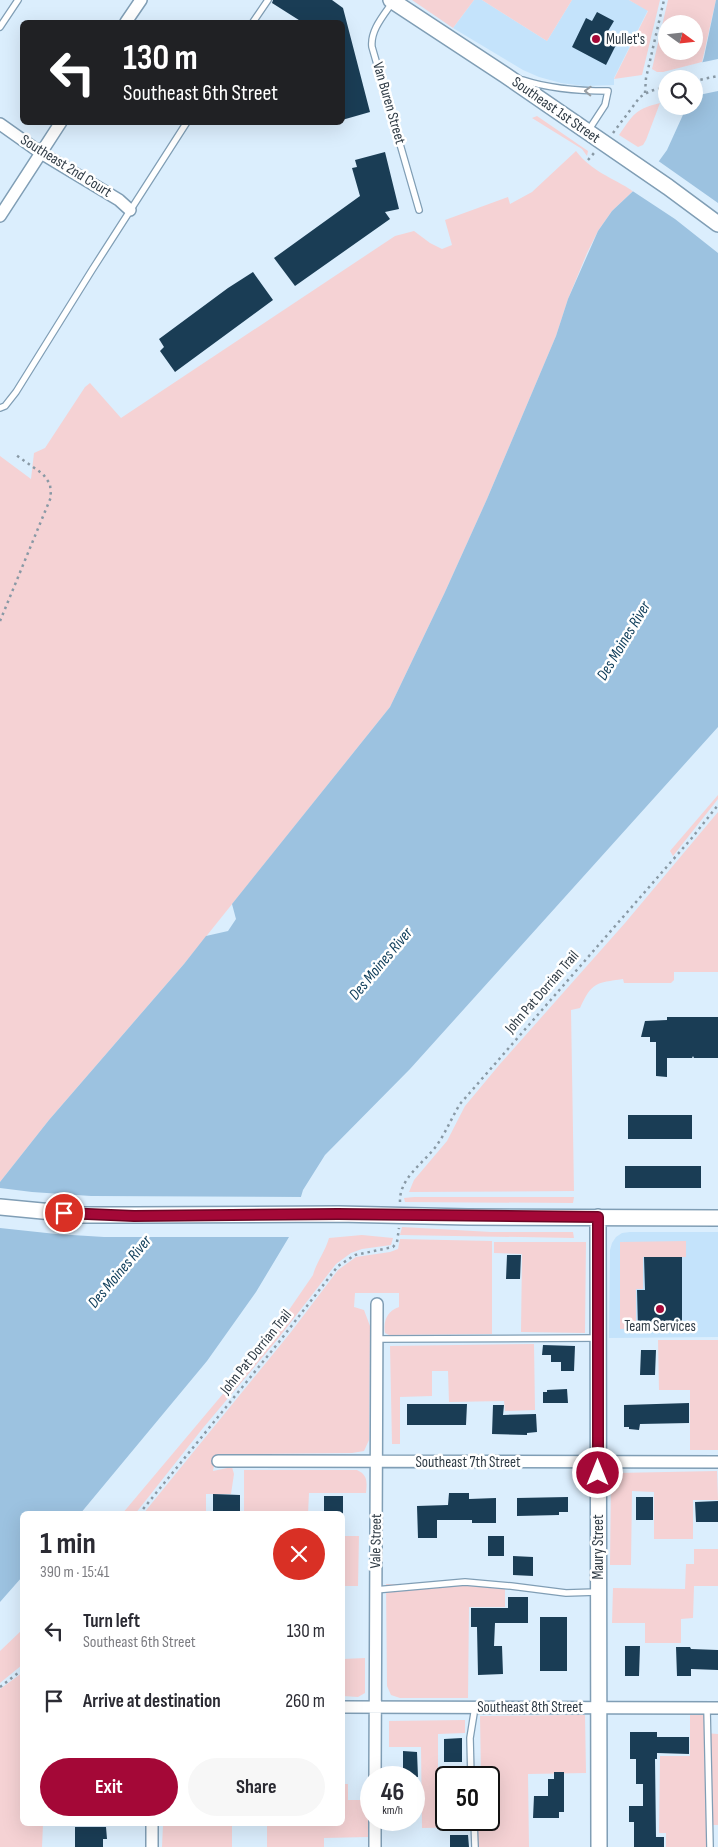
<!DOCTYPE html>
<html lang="en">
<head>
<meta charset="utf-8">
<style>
	:root { --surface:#fff; --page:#f7f7f7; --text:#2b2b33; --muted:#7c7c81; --accent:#a40837 }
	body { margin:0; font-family:"Sofia Sans Condensed",sans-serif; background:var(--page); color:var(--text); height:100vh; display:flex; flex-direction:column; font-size:19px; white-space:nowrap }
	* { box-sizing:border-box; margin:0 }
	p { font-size:16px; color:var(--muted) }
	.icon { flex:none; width:28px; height:28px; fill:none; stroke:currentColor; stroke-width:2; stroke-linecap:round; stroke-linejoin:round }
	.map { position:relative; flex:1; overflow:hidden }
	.panel { position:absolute; left:20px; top:1511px; width:325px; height:315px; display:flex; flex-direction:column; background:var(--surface); border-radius:8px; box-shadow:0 5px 20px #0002 }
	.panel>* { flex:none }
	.guide { position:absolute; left:20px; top:20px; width:325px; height:105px; border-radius:8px; box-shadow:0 5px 20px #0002; background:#202124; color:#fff; overflow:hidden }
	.needle { width:32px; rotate:105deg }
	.tools { position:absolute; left:658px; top:15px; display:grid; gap:10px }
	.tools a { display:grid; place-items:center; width:45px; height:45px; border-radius:50%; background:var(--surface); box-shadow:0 5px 20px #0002; font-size:25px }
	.speed { position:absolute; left:360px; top:1766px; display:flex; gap:10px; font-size:25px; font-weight:700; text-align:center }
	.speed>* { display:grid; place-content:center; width:65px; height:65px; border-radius:50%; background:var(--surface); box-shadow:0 5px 20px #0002; line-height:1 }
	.speed small { font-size:12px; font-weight:400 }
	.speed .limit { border:2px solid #111; border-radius:8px; background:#fff; color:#111 }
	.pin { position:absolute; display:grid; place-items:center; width:42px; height:42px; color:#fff; margin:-21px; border:2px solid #fff; border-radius:50%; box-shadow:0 1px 5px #0007 }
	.me { position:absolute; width:55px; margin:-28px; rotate:0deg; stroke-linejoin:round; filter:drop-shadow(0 0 4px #0008) }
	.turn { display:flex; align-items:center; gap:18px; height:105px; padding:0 20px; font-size:22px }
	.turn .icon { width:65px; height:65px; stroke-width:2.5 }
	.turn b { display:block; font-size:35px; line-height:42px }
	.round { display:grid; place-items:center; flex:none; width:52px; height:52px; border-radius:26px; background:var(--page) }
	.headline { display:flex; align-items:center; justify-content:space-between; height:85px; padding:0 20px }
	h1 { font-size:30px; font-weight:700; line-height:38px }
	.primary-button { display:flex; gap:10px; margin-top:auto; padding:10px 20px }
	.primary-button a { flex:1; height:58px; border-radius:30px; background:var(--accent); color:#fff; font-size:20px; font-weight:700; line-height:58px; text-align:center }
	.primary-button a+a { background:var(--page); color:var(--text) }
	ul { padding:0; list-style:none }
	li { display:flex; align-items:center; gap:15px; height:70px; padding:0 20px }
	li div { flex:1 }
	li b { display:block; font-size:19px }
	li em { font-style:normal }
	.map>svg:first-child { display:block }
</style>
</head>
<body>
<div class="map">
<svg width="718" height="1847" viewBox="0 0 718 1847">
	<rect width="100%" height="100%" fill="#dbeefd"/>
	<path fill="#c4e3fb" d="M474 0H482L547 41 572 0H629L648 10 614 78V85L584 86 561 83 539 77 523 70 453 28Z
		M630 1232H718V1337L609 1338 610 1250 612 1243 616 1237 622 1233Z"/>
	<path fill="#f5d2d4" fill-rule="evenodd" d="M412 0H474L453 28Z
		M482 0H572L547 41Z
		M629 0H660L642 75 614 79 648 11Z
		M668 0H716L702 62 663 72H657L652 69ZM666 24H694V51H666Z
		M660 103 646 140 643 145 638 147 619 135C633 115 635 109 660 103Z
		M537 116 588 151 587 156 582 149 532 118Z
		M576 151C591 171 613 178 633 191L612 211 598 231 587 253 568 299 556 336 487 499 445 592 390 707 184 964 49 1120 0 1182V456L31 479 34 453 45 448 85 387 90 383 121 418 395 236 414 231 430 243 442 249 452 245 445 220 508 197 510 204 532 192Z
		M718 795V799L673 856 670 851Z
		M718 812V972H674V980L671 983H624L623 979C596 983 592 982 580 1008L571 1010 574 1191 409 1192 414 1180 447 1141 465 1106 500 1064 625 923Z
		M414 1197H574L573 1203 405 1202 404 1198Z
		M402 1227 491 1232H573L574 1238 400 1235Z
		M362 1235 393 1238 391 1245 362 1249 351 1253 336 1264 277 1340 203 1428 135 1514H122L269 1339 313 1275C316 1263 325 1252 329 1238Z
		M400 1239 492 1241V1334L389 1335 385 1333C383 1321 387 1311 399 1307V1293H355L354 1307 364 1310 370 1326 369 1440 364 1451 352 1453 246 1454 216 1455 213 1471 232 1467 234 1474 231 1494H206V1514H143L291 1332 338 1270 356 1257 390 1252 398 1249Z
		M686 1241V1257H643V1289H636V1329H620V1242Z
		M494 1242H586L585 1333 521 1332 522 1254 494 1253Z
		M658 1340H718V1450H690V1390H659Z
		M534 1344 535 1410 505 1411 504 1401 449 1402 448 1371H432V1396L400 1397V1444H392L390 1346Z
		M244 1470H357C368 1475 367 1482 366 1493H309L308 1514H244Z
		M717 1471 718 1500H693V1539H654V1492L632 1491 631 1565H610L611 1479 616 1473Z
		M343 1536H359L358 1586H343Z
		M694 1549H718V1586H694L693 1618 681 1619V1643H645V1623H612L613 1588 685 1589 686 1564H694Z
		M386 1584 505 1587V1607H469L468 1698H400L391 1695 387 1686Z
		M22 1630V1665L0 1683V1651Z
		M365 1658V1693L358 1697 343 1696V1659Z
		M22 1673V1824H43L42 1847H0V1689Z
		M585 1715 586 1773 528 1774 529 1847H473V1827L422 1828 421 1747H389V1721L465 1720V1733L438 1734V1785H446V1820H489V1778L481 1777 480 1716Z
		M690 1715H705V1733L718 1734V1825H706V1847H666V1833H659L660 1756H690Z
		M343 1784H348V1800H368V1837L324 1838V1847H267V1824H342Z
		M163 1825 232 1826V1847H162Z"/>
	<path fill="#9cc2e0" d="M716 0H718V727L410 1069 325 1155 303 1190 289 1237 256 1292 207 1361 80 1514H22V1577L0 1602V1182L49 1120 184 964 206 936 228 931 236 919 232 904 390 707 445 592 487 499 556 336 568 299 598 231 612 211 647 178 659 161 667 150 687 106H694V90L704 57Z"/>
	<path fill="#dbeefd" d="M718 59V91L694 96V81L699 63Z
		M657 160 718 203V253L675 219 631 190 645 176Z
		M0 1188 32 1192 91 1196 304 1197 291 1237H104L56 1234 0 1228Z"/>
	<path fill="#1a3d55" d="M273 0H332L343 8 370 112 342 120V22H302L272 3Z
		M597 12 614 21 608 31 616 35 617 43 606 65 572 47 586 18 592 21Z
		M385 152 399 209 385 212 390 219 295 286 274 258 360 196 352 168 357 167 355 160Z
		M253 272 273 300 175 372 160 351 164 347 159 339 228 288Z
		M667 1017H718V1058H694L693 1056 692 1058H667V1077L656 1076V1042H650V1037H641L645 1021 667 1020Z
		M628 1115H692V1139H628Z
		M625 1166H701V1188H625Z
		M507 1255H521L520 1279H506Z
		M644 1257H682V1328H638L637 1290H645Z
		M543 1345 575 1346 574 1371H561V1362H551V1355H542Z
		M641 1350H656L655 1375H640Z
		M567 1389 568 1403H543V1392H547V1390Z
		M689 1403V1423L640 1424 639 1430 629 1429V1427H624V1405Z
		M407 1404H467L466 1425H407Z
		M493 1405H504L503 1415 536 1414 537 1432 527 1433V1435L492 1434Z
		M449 1493H469V1499L496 1498V1523H472V1520H437V1538H418L417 1506 448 1505Z
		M213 1494 240 1495V1514H213Z
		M324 1496H343V1514H324Z
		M568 1497V1512H559V1515L517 1516V1498Z
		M636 1497H653V1520H636Z
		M718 1501V1522H696L695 1502Z
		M488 1536H504V1556H488Z
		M513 1556 533 1557V1576L513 1575Z
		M508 1597H528V1623H495L494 1646H502L503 1674 478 1675 477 1627H471V1608H508Z
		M540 1617H567V1671H540Z
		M625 1646H640L639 1676H625Z
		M676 1647H690L691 1649 718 1650V1670L691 1669V1676H677Z
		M630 1732H657V1737H689V1754L657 1753V1759H655L656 1837H664V1847H634V1822H629V1806H643V1784H636V1759H630Z
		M462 1738V1762H444V1739Z
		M403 1751 417 1752 418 1777H403Z
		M554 1772H564V1812H559V1818H533L534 1796H548V1779H554Z
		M75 1827H106L107 1839H103V1847H75Z
		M450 1835H468L469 1847H450Z"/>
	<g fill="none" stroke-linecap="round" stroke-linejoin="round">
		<g stroke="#809eb5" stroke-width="8">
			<path id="service" d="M392 3C383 16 370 31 372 47L419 210
				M253 22 268 0
				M0 27 18 0
				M523 80C550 89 579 91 608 91L605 105 588 131
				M0 408 5 406 16 392 92 270 187 122
				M377 1339 598 1338
				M375 1590 465 1582 511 1586 566 1593 597 1592
				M707 1708 710 1847
				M471 1778 470 1738 475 1707
				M474 1820 475 1847"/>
		</g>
		<g stroke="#809eb5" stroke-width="14">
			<path id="minor" d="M126 22 141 0
				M0 124 41 153 119 200 130 210
				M0 216 61 122
				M218 1461 718 1462
				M342 1707 718 1708
				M375 1778 377 1304
				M152 1847V1824
				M375 1847V1820"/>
		</g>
		<g stroke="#809eb5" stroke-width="18">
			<path id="secondary" d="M391 0 505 75 668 187 718 224
				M0 1207 84 1215H134L338 1214 468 1217 718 1218
				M598 1217 599 1847"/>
		</g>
		<path stroke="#8999a5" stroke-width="2.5" stroke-dasharray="2.5 4" stroke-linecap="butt" d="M694 81 718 76
			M645 93 646 78 664 0
			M613 133 640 97 650 91 666 87
			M588 160 594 153
			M0 621 51 497 50 484 43 474 16 455
			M400 1202C399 1178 424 1163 437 1145 446 1132 452 1117 460 1104L691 839 718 805
			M139 1514 279 1342 338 1266 355 1255 393 1247 397 1242 399 1228
			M0 1687 22 1670"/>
		<use href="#service" stroke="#fff" stroke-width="5.5"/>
		<use href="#minor" stroke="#fff" stroke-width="11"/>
		<use href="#secondary" stroke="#fff" stroke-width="15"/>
	</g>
	<defs><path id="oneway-chevron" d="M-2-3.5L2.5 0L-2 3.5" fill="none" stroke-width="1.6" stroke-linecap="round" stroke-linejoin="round" transform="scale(1.25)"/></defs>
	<use stroke="#979da2" href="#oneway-chevron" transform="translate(588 91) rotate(-178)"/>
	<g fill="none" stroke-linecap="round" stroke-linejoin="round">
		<g stroke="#6b0524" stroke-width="12">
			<path id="route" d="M64 1213 134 1216 338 1214 598 1217V1473"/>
		</g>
		<use href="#route" stroke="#a40837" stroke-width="9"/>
	</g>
	<g fill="#a40837" stroke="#fff" stroke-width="2">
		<circle cx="596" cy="39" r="5"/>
		<circle cx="660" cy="1309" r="5"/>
	</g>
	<g text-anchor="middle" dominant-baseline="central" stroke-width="5" stroke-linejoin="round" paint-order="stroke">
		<g font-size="15" fill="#2f3b45" stroke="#fff" text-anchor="start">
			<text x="606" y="39">Mullet's</text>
			<text x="660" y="1326" text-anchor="middle">Team Services</text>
		</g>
		<g font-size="15" fill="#2f3b45" stroke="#fff">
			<text transform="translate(389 103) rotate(74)">Van Buren Street</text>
			<text transform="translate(556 110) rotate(35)">Southeast 1st Street</text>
			<text transform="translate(66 166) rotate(32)">Southeast 2nd Court</text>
			<text transform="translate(542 992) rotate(-49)">John Pat Dorrian Trail</text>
			<text transform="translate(256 1352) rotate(-51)">John Pat Dorrian Trail</text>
			<text x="468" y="1462">Southeast 7th Street</text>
			<text transform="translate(376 1541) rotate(-89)">Vale Street</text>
			<text transform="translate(598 1547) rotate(-90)">Maury Street</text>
			<text x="530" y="1707">Southeast 8th Street</text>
		</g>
		<g font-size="16" font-style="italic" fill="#0a3a57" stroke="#fff">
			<text transform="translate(624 641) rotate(-59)">Des Moines River</text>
			<text transform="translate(381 964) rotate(-50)">Des Moines River</text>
			<text transform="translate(120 1272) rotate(-50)">Des Moines River</text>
		</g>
	</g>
</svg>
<div class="tools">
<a><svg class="needle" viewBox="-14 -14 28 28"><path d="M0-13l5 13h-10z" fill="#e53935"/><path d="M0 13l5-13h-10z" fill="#7c7c81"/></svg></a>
<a><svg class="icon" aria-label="search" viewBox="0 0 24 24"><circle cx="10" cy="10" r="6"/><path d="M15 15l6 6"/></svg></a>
</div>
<div class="speed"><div>46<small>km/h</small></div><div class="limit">50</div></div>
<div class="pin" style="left:64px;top:1213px;background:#d93025"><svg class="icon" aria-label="arrive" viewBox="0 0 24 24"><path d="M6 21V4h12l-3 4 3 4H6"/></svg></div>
<svg class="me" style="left:598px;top:1473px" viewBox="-20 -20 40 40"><circle r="17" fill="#a40837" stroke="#fff" stroke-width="3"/><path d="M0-11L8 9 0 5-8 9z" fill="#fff"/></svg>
<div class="guide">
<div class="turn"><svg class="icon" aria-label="left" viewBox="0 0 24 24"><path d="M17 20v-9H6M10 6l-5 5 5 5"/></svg><div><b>130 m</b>Southeast 6th Street</div></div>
</div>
<section class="panel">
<div class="headline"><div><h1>1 min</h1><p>390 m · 15:41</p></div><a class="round" style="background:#d93025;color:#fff"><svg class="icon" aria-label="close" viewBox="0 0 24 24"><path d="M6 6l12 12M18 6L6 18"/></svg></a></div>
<ul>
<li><svg class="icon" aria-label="left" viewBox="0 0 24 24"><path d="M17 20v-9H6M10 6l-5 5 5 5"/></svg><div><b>Turn left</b><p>Southeast 6th Street</p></div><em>130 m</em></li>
<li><svg class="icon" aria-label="arrive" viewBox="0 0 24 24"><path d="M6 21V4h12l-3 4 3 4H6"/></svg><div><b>Arrive at destination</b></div><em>260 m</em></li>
</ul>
<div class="primary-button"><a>Exit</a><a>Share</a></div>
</section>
</div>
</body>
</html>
